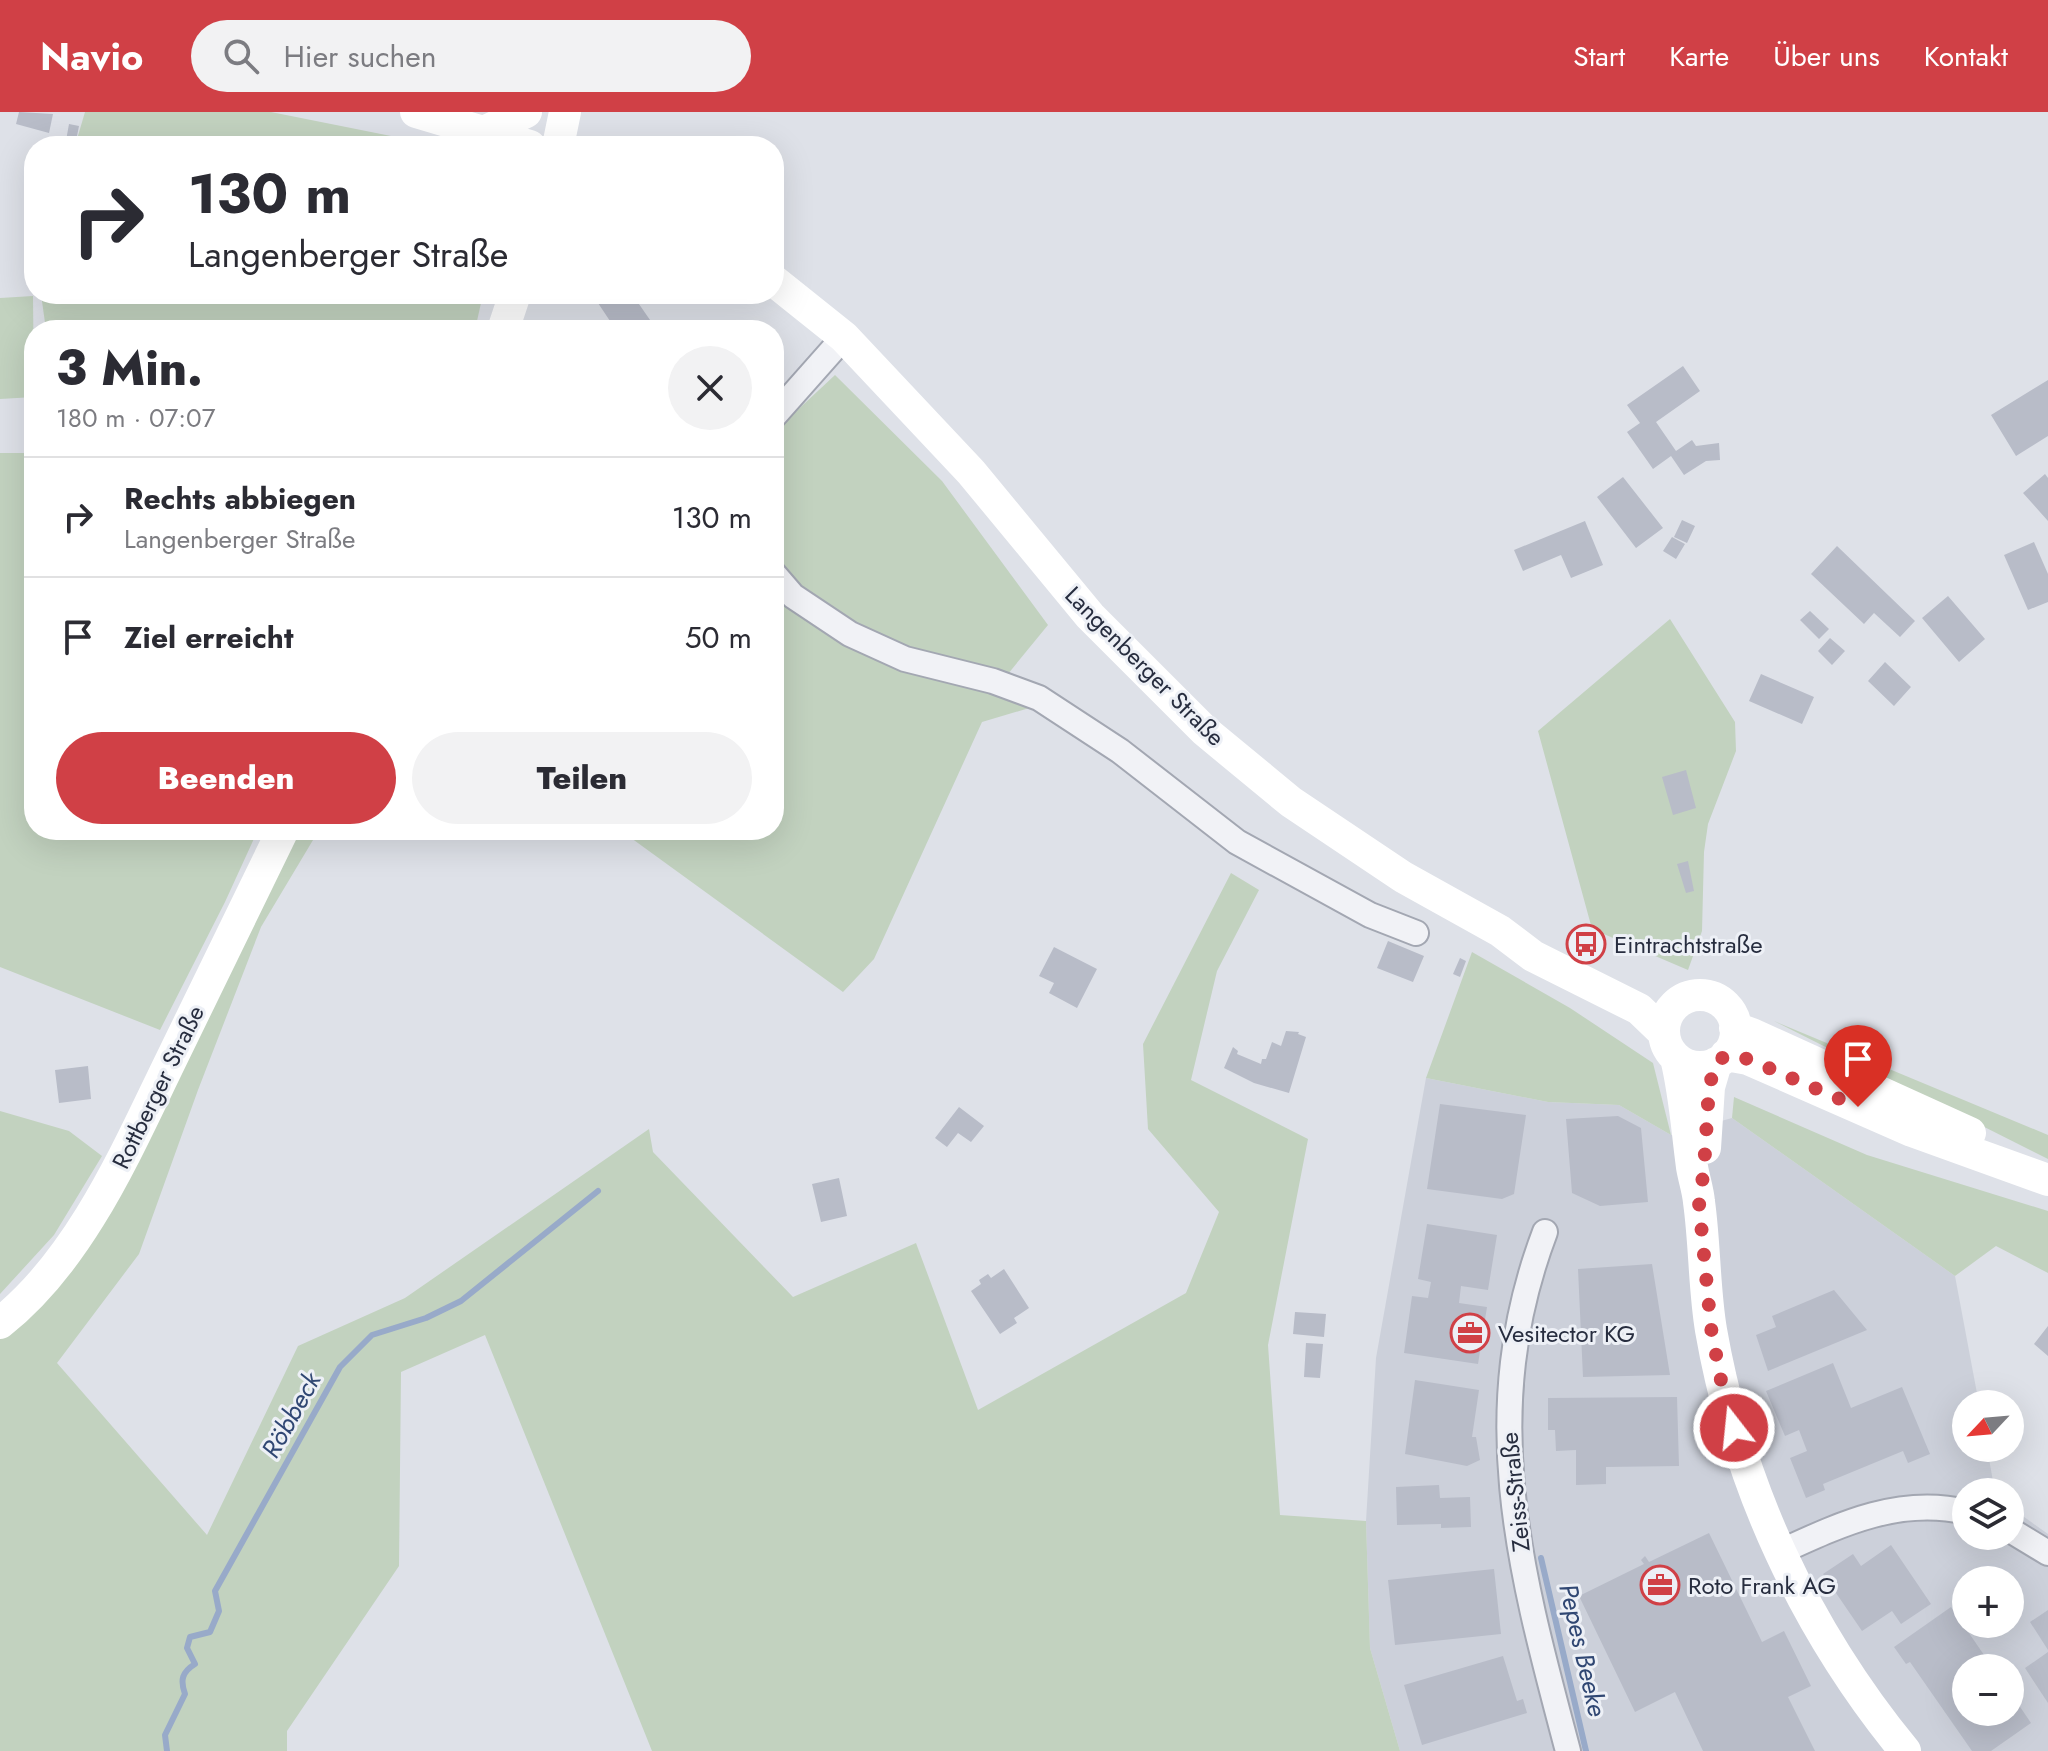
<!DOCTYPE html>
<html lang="de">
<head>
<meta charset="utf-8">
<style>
	:root { --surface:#fff; --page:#f2f2f3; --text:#2b2b33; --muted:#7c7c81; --line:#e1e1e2; --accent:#d04046 }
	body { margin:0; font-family:Jost,sans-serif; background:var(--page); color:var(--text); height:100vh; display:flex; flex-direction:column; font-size:30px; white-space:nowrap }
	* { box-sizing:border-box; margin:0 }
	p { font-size:26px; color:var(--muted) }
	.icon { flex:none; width:44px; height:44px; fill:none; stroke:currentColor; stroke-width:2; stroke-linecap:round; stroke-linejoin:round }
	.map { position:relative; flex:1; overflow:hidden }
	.side { position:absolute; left:24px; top:208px; width:760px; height:520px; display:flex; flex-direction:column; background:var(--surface); border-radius:32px; box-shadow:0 8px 32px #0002 }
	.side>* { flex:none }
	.top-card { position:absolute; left:24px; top:24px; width:760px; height:168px; border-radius:32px; box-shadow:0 8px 32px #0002; background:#fff; color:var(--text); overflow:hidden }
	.needle { width:52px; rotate:244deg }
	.fabs { position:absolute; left:1952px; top:1278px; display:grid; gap:16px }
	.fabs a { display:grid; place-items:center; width:72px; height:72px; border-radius:50%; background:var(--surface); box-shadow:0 8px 32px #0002; font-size:40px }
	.pin { position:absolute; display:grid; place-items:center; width:68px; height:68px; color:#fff; margin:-82px -34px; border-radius:50% 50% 50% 0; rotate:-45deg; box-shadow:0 0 8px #0007 }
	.pin .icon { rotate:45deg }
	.me { position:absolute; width:88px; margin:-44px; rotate:344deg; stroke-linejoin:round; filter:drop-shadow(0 0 6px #0008) }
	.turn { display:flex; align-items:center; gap:28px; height:168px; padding:0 32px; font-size:36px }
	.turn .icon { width:104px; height:104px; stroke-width:2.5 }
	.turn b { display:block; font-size:56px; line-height:68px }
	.round { display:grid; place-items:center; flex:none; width:84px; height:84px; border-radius:42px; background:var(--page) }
	.headline { display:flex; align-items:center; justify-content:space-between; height:136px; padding:0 32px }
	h1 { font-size:48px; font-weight:800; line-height:60px }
	.primary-button { display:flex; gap:16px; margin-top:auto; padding:16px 32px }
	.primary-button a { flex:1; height:92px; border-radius:48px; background:var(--accent); color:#fff; font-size:32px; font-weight:800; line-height:92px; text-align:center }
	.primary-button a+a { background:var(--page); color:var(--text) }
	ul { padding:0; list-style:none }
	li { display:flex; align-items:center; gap:24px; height:120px; padding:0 32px; border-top:2px solid var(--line) }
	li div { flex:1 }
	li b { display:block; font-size:30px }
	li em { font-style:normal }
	header { display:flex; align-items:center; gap:48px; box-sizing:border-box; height:112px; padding:0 40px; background:var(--accent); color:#fff }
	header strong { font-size:38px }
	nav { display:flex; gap:44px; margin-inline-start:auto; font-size:28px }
	.search { width:560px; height:72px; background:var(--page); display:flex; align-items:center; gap:20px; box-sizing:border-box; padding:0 28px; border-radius:44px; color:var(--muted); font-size:30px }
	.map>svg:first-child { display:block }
</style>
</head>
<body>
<header>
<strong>Navio</strong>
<div class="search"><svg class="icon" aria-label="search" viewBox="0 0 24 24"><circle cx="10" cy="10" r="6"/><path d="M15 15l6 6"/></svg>Hier suchen</div>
<nav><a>Start</a><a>Karte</a><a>Über uns</a><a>Kontakt</a></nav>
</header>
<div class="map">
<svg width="2048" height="1639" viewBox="0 0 2048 1639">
	<rect width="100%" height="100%" fill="#dee1e8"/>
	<path fill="#ccd0da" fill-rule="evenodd" d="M1426 966 1548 990 1619 993 1671 1023 1732 1006 1955 1164 1979 1292H1966V1336H1987L1995 1380H1966V1424H2010V1395L2048 1422V1639H1400L1370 1536 1366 1409 1376 1246ZM1966 1468H2010V1512H1966ZM1966 1556H2010V1600H1966Z"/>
	<path fill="#c2d2bf" d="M85 0H271L396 25 421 34H75Z
		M41 182H483L475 218H46Z
		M33 184 34 285 0 287V186Z
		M835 263 942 369 1048 513 994 579 1036 594 982 610 874 847 843 880 620 718H774V320Z
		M0 341H34V718H258L225 790 160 918 0 855Z
		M1670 507 1735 610 1736 639 1708 712 1704 740 1702 819 1688 858 1592 817 1538 619Z
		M294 718H319L261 815 198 978 139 1142 57 1251 207 1423 298 1234 405 1186 649 1017 653 1040 793 1185 916 1131 978 1298 1186 1181 1219 1100 1148 1017 1143 932 1231 761 1259 778 1217 859 1191 968 1308 1027 1268 1233 1280 1403 1366 1409 1370 1536 1400 1639H652L485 1223 401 1260 399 1454 287 1619V1639H0V1223L12 1213Z
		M1472 840 1570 896 1653 951 1671 1023 1619 993 1548 990 1426 966Z
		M1774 909 2048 1023V1047Z
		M1734 985 1867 1043 2048 1099V1161L1996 1134 1955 1164 1732 1006Z
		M0 999 69 1019 102 1044 54 1123 0 1182Z"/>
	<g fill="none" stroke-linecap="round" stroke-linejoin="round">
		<path stroke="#98aac9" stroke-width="6" d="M1541 1446 1586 1639
			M167 1639 165 1623 185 1582C180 1568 182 1560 195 1552L187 1536 190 1525 210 1520 219 1499 215 1479 340 1255 372 1223 426 1206 461 1189 598 1079"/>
	</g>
	<path fill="#b8bcc8" d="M19 0 53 2 49 21 16 12Z
		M69 12 79 14 75 34H65Z
		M592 182H632L657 218H616Z
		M1683 254 1700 279 1656 310 1676 339 1692 328 1696 334 1719 331 1720 348 1706 349 1684 363 1671 344 1653 357 1627 320 1640 311 1627 293Z
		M2048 268V324L2016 344 1991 303Z
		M2045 362 2048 366V409L2023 381Z
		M1623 365 1663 416 1636 436 1597 385Z
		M1682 408 1695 414 1687 431 1674 425Z
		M1585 409 1603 453 1571 466 1561 443 1523 459 1514 438Z
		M1672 425 1685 432 1676 447 1663 439Z
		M2034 430 2048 462V490L2028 498 2004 443Z
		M1837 434 1915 509 1900 525 1874 501 1864 512 1811 462Z
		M1948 484 1985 527 1959 550 1922 506Z
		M1810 499 1829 517 1819 527 1800 508Z
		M1830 526 1845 539 1832 553 1818 539Z
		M1885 550 1911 575 1894 594 1868 569Z
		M1761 562 1814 585 1802 612 1749 589Z
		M1686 658 1696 696 1673 703 1662 665Z
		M1688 749 1694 779 1686 781 1677 752Z
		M1388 829 1424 844 1413 870 1377 856Z
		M1054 835 1097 857 1077 896 1049 881 1054 871 1039 864Z
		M1460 846 1466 849 1460 865 1453 862Z
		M1286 919 1299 920 1298 922 1306 925 1289 981 1254 971 1224 956 1233 935 1238 939 1237 942 1261 952 1262 947H1266L1272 930 1281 934Z
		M88 954 91 987 59 991 55 958Z
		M1440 992 1526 1003 1514 1082 1502 1087 1427 1077Z
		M959 995 984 1014 971 1030 958 1021 947 1035 935 1026Z
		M1618 1004 1641 1016 1648 1090 1600 1094 1572 1081 1566 1007Z
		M839 1066 847 1104 821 1110 812 1072Z
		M1427 1112 1497 1123 1488 1178 1461 1174 1459 1191 1487 1195 1478 1252 1404 1241 1412 1184 1428 1186 1431 1170 1418 1167Z
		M1652 1152 1670 1263 1583 1265 1578 1157Z
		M1004 1157 1029 1196 1014 1206 1017 1211 1000 1222 971 1179 981 1172 979 1168 988 1162 991 1166Z
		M1834 1178 1867 1218 1768 1259 1756 1223 1776 1215 1772 1204Z
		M1295 1200 1326 1202 1324 1225 1293 1222Z
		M2048 1214V1244L2034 1232Z
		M1306 1231 1323 1232 1320 1266 1304 1265Z
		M1833 1251 1851 1296 1902 1275 1930 1342 1908 1351 1903 1339 1823 1372 1825 1378 1806 1386 1790 1346 1807 1339 1799 1318 1785 1324 1766 1279Z
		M1415 1268 1479 1278 1472 1325H1476L1480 1348 1467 1354 1405 1342Z
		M1677 1285 1679 1354 1606 1355V1372L1576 1373V1338L1556 1339 1555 1318H1548V1286Z
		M1439 1373 1440 1386 1470 1385 1471 1415 1441 1416V1412L1397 1413 1396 1375Z
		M1709 1421 1762 1530 1784 1519 1811 1574 1788 1585 1815 1639H1703L1675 1580 1635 1600 1579 1484 1644 1452 1641 1448 1645 1444 1649 1450Z
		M1891 1433 1931 1492 1901 1512 1892 1499 1862 1519 1823 1462 1853 1442 1861 1454Z
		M1494 1457 1501 1522 1395 1533 1388 1468Z
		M1951 1495 1993 1556H1966V1600H2010V1580L2031 1611 1991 1639H1972L1910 1550 1906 1552 1894 1535Z
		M2048 1498V1538L2030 1510Z
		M2048 1540V1591L2025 1556Z
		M1503 1544 1517 1589 1523 1587 1527 1601 1422 1633 1404 1573Z"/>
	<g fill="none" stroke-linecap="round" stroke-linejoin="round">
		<g stroke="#a3a7b2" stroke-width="28">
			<path id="street" d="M774 304 844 225
				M774 462 793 484 850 522 905 547 993 569 1039 586 1120 639 1237 730 1370 803 1416 821
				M1545 1120C1476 1302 1520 1459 1568 1639
				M2010 1418 2048 1441
				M1780 1440C1839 1413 1899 1384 1966 1400"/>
		</g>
		<use href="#street" stroke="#f1f2f6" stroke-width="24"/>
		<path stroke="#fff" stroke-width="32" d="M416 0 530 34
			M486 19 526 0
			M558 34 565 0
			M774 169 844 225 971 360 1090 504 1205 619 1291 690 1403 765 1500 819 1533 844 1639 897 1664 921
			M503 218 515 182
			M1664 919a36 36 0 1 1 72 0a36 36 0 1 1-72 0Z
			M1735 916 1752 922 1970 1021
			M1726 943 1748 947 1912 1019 2048 1068
			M1676 946C1685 982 1687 1018 1692 1055 1694 1067 1698 1078 1699 1090 1705 1133 1704 1176 1711 1218 1738 1373 1805 1517 1905 1639
			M1705 1036 1709 975 1716 951
			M0 1211C81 1147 127 1038 171 948 208 871 246 795 283 718"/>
	</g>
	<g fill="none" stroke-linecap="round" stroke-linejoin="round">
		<path stroke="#d04046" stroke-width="14" stroke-dasharray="0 25.2" d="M1734 1316 1724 1284 1711 1216 1699 1091 1704 1057 1709 975 1716 951 1726 943 1748 947 1858 995"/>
	</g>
	<defs>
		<g id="bus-ring" transform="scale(2)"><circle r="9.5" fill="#edf0f6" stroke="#d04046" stroke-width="1.5"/><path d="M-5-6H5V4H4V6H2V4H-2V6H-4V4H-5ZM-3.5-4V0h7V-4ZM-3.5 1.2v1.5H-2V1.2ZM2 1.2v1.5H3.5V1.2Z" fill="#d04046"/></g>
		<g id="office-ring" transform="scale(2)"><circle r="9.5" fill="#edf0f6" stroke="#d04046" stroke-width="1.5"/><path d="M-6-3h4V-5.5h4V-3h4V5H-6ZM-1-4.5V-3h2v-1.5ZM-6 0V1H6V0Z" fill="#d04046"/></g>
	</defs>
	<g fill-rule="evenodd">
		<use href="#bus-ring" x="1586" y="832"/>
		<use href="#office-ring" x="1470" y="1221"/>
		<use href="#office-ring" x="1660" y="1473"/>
	</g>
	<g text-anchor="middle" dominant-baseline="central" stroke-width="6" stroke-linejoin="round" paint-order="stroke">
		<g font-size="24" fill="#272d3f" stroke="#edf0f6">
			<text transform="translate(1145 554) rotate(45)">Langenberger Straße</text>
			<text transform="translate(158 975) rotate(-64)">Rottberger Straße</text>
			<text transform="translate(1515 1380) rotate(-96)">Zeiss-Straße</text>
		</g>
		<g font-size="24" fill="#272d3f" stroke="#edf0f6" text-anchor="start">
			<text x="1614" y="832">Eintrachtstraße</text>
			<text x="1498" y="1221">Vesitector KG</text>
			<text x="1688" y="1473">Roto Frank AG</text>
		</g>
		<g font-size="26" font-style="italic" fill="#304773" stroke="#edf0f6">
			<text transform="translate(291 1303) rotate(-61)">Röbbeck</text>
			<text transform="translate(1583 1538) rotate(77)">Pepes Beeke</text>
		</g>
	</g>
</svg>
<div class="fabs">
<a><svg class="needle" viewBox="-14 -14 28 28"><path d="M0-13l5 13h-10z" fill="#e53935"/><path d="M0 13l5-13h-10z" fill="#7c7c81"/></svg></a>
<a><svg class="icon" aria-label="layers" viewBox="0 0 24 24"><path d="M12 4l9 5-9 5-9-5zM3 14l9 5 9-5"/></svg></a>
<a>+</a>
<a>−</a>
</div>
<div class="pin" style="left:1858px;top:995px;background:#d93025"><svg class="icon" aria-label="arrive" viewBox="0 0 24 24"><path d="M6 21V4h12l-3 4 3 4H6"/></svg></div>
<svg class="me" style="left:1734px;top:1316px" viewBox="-20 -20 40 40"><circle r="17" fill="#d04046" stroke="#fff" stroke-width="3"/><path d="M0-11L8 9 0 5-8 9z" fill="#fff"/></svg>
<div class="top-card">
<div class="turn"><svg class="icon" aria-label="right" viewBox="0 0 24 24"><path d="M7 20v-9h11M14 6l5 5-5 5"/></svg><div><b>130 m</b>Langenberger Straße</div></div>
</div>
<section class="side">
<div class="headline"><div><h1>3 Min.</h1><p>180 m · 07:07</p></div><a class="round"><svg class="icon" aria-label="close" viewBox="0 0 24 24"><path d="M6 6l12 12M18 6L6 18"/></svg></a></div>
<ul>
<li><svg class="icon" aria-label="right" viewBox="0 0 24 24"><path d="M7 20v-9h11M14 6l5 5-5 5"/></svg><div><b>Rechts abbiegen</b><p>Langenberger Straße</p></div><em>130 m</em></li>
<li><svg class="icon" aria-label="arrive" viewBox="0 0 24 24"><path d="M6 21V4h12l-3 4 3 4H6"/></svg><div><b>Ziel erreicht</b></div><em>50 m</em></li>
</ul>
<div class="primary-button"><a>Beenden</a><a>Teilen</a></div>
</section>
</div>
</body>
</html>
